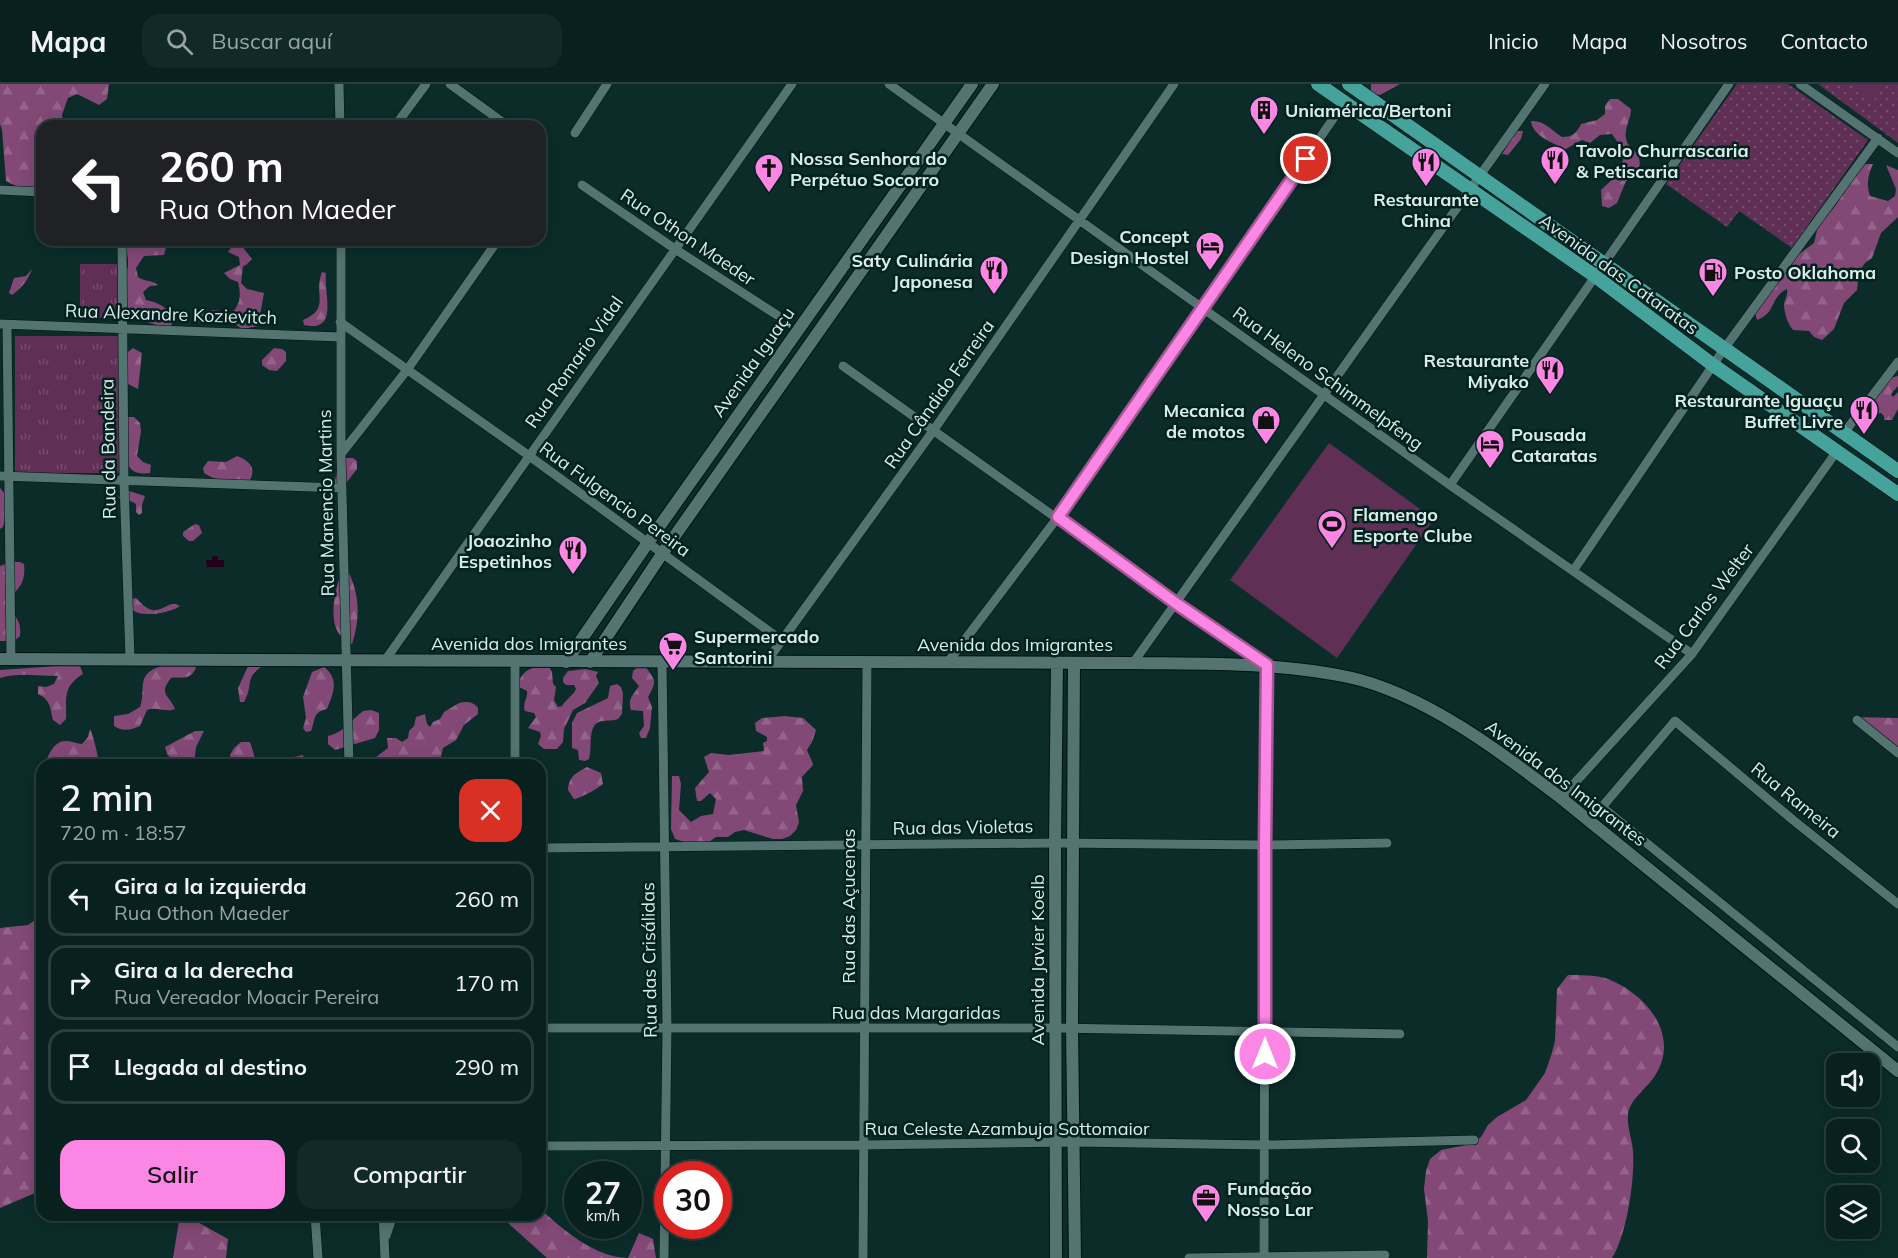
<!DOCTYPE html>
<html lang="es">
<head>
<meta charset="utf-8">
<style>
	:root { --surface:#08211f; --page:#112928; --text:#f1f3f6; --muted:#98a3a4; --line:#293e3d; --accent:#fc86e4 }
	body { margin:0; font-family:Mulish,sans-serif; background:var(--page); color:var(--text); height:100vh; display:flex; flex-direction:column; font-size:22px; white-space:nowrap }
	* { box-sizing:border-box; margin:0 }
	p { font-size:20px; color:var(--muted) }
	.icon { flex:none; width:33px; height:33px; fill:none; stroke:currentColor; stroke-width:2; stroke-linecap:round; stroke-linejoin:round }
	.map { position:relative; flex:1; overflow:hidden }
	.sheet { position:absolute; left:36px; top:675px; width:510px; height:462px; display:flex; flex-direction:column; background:var(--surface); border-radius:18px; box-shadow:0 3px 15px #0003,0 0 0 2px var(--line) }
	.sheet>* { flex:none }
	.hud { position:absolute; left:36px; top:36px; width:510px; height:126px; border-radius:18px; box-shadow:0 3px 15px #0003,0 0 0 2px var(--line); background:#202124; color:#fff; overflow:hidden }
	.buttons { position:absolute; left:1826px; top:969px; display:grid; gap:12px }
	.buttons a { display:grid; place-items:center; width:54px; height:54px; border-radius:12px; background:var(--surface); box-shadow:0 3px 15px #0003,0 0 0 2px var(--line); font-size:30px }
	.speed { position:absolute; left:564px; top:1077px; display:flex; gap:12px; font-size:30px; font-weight:700; text-align:center }
	.speed>* { display:grid; place-content:center; width:78px; height:78px; border-radius:50%; background:var(--surface); box-shadow:0 3px 15px #0003,0 0 0 2px var(--line); line-height:1 }
	.speed small { font-size:15px; font-weight:400 }
	.speed .limit { border:9px solid #d22; background:#fff; color:#111 }
	.pin { position:absolute; display:grid; place-items:center; width:51px; height:51px; color:#fff; margin:-26px; border:3px solid #fff; border-radius:50%; box-shadow:0 2px 6px #0007 }
	.me { position:absolute; width:66px; margin:-33px; rotate:0deg; stroke-linejoin:round; filter:drop-shadow(0 0 4px #0008) }
	.turn { display:flex; align-items:center; gap:21px; height:126px; padding:0 24px; font-size:27px }
	.turn .icon { width:78px; height:78px; stroke-width:2.5 }
	.turn b { display:block; font-size:42px; line-height:51px }
	.round { display:grid; place-items:center; flex:none; width:63px; height:63px; border-radius:18px; background:var(--page) }
	.headline { display:flex; align-items:center; justify-content:space-between; height:102px; padding:0 24px }
	h1 { font-size:36px; font-weight:600; line-height:45px }
	.primary-button { display:flex; gap:12px; margin-top:auto; padding:12px 24px }
	.primary-button a { flex:1; height:69px; border-radius:18px; background:var(--accent); color:#111; font-size:24px; font-weight:600; line-height:69px; text-align:center }
	.primary-button a+a { background:var(--page); color:var(--text) }
	ul { padding:0; list-style:none }
	li { display:flex; align-items:center; gap:18px; height:75px; margin:0 12px 9px; padding:0 12px; border:3px solid var(--line); border-radius:18px }
	li div { flex:1 }
	li b { display:block; font-size:22px }
	li em { font-style:normal }
	header { display:flex; align-items:center; gap:36px; box-sizing:border-box; height:84px; padding:0 30px; background:var(--surface); border-bottom:2px solid var(--line) }
	header strong { font-size:28px }
	nav { display:flex; gap:33px; margin-inline-start:auto; font-size:21px }
	.search { width:420px; height:54px; background:var(--page); display:flex; align-items:center; gap:15px; box-sizing:border-box; padding:0 21px; border-radius:18px; color:var(--muted); font-size:22px }
	.map>svg:first-child { display:block }
</style>
</head>
<body>
<header>
<strong>Mapa</strong>
<div class="search"><svg class="icon" aria-label="search" viewBox="0 0 24 24"><circle cx="10" cy="10" r="6"/><path d="M15 15l6 6"/></svg>Buscar aquí</div>
<nav><a>Inicio</a><a>Mapa</a><a>Nosotros</a><a>Contacto</a></nav>
</header>
<div class="map">
<svg width="1898" height="1174" viewBox="0 0 1898 1174">
	<defs>
		<pattern id="grass-dots" width="8" height="8" patternUnits="userSpaceOnUse" patternTransform="scale(1.5)"><rect width="8" height="8" fill="#5f2f55"/><path d="M2 2h.1M6 6h.1" fill="none" stroke="#754d6d" stroke-width="1.8" stroke-linecap="round"/></pattern>
		<pattern id="forest-firs" width="22" height="20" patternUnits="userSpaceOnUse" patternTransform="scale(1.5)"><rect width="22" height="20" fill="#824876"/><path d="M5 1l3.5 6h-7zM16 11l3.5 6h-7z" fill="#93638a"/></pattern>
		<pattern id="park-tufts" width="24" height="20" patternUnits="userSpaceOnUse" patternTransform="scale(1.5)"><rect width="24" height="20" fill="#5f2f55"/><path d="M3 7l-1-3M5 7V3M7 7l1-3M15 17l-1-3M17 17v-4M19 17l1-3" fill="none" stroke="#754d6d"/></pattern>
	</defs>
	<rect width="100%" height="100%" fill="#0b2c29"/>
	<path fill="url(#grass-dots)" d="M1737 0H1788L1868 56 1792 164 1739 127 1727 143 1666 100Z
		M1818 0H1898V59Z"/>
	<path fill="url(#forest-firs)" d="M0 0H109L107 15 99 21 77 10 68 14 62 31 63 42H42V104L18 103 6 97 2 46 0 40Z
		M1371 0H1400L1380 11 1371 10Z
		M1610 15H1618L1631 25C1631 35 1624 44 1626 54 1627 62 1632 63 1636 69 1645 80 1636 92 1626 97L1617 119 1609 124 1602 122 1601 106 1619 89 1625 69 1612 50 1600 51 1590 59 1582 56 1564 66 1556 76H1552V71L1558 65 1557 61C1547 57 1532 49 1531 37 1544 36 1551 46 1562 53 1572 53 1576 50 1581 40L1597 36 1605 30V22Z
		M1517 47H1523L1521 55 1508 71 1502 70Z
		M1866 80H1873C1868 91 1866 100 1870 112L1888 117 1895 112 1896 105 1886 81 1898 86V133L1881 149 1872 174 1865 179 1859 188 1857 206 1844 219 1834 245 1822 256 1814 253 1809 247 1793 246C1788 240 1784 229 1784 220 1785 215 1788 211 1787 205 1769 214 1777 229 1757 236L1755 229 1795 173 1814 159 1818 142 1835 122 1861 82Z
		M125 156H168L164 171 144 172 136 184 138 193C145 198 150 195 158 201L150 202 143 208 146 216C158 218 168 224 174 234L171 242C153 243 139 236 127 224L124 191 128 183V175Z
		M233 161H241L252 175 246 181 243 182 241 199 247 205 264 209 258 242 242 245C224 230 214 247 194 236L196 228 215 226 232 229C241 219 241 210 238 198L230 195 224 189 240 181 239 173 228 168Z
		M32 185C28 196 22 204 12 211L9 209 14 194 26 192Z
		M322 188 326 189C323 208 340 249 304 241L303 236C331 224 313 211 322 188Z
		M133 264 142 269 138 305 126 299 123 272Z
		M274 264 282 265 286 268V277L277 287 269 286 262 281V276Z
		M1898 292V302L1891 310 1893 313 1898 308V325L1892 336H1884V332L1881 329C1873 330 1869 336 1860 334L1890 294Z
		M125 333H134L140 339 141 347 137 372 143 378 151 381 150 389C143 390 133 390 129 382 125 374 126 343 125 333Z
		M237 372C248 376 257 383 250 396 234 399 217 398 204 389L203 384 208 377 226 378Z
		M344 374H353L357 377V385L343 403 335 401C335 390 338 383 344 374Z
		M0 404 5 410V435L3 443 0 445Z
		M129 407 145 412 142 421V429L139 431 136 428V420C130 415 123 418 118 413Z
		M195 440 199 441 202 449 193 457H189L183 452V448Z
		M11 478H20L24 480C26 497 20 504 9 514V526C18 534 21 539 20 552L14 557H0V482Z
		M349 489C360 513 360 535 352 560 347 557 343 555 340 551 329 538 334 508 340 493Z
		M136 514C140 518 146 525 152 526 163 528 170 515 180 522 170 529 143 534 132 526V515Z
		M195 579 196 584C189 598 182 592 171 594 158 611 169 610 175 625 165 629 156 622 147 626L140 642C131 646 123 648 114 642V632L128 630 140 623C143 615 142 607 143 599 146 578 180 580 195 579Z
		M249 580H266C242 594 255 599 244 618H240L238 604Z
		M72 581 80 582 83 590C62 603 67 614 66 635L60 641 53 636C50 624 51 616 38 610V602L46 603 54 600 58 592C38 592 19 588 0 594V586Z
		M548 581 552 588 553 600 556 603 554 616 558 623 562 622C566 615 573 612 576 605L574 601H566L563 598V594L568 587 586 585 598 588 596 592 599 599 585 619 573 626 564 645 563 658 557 665H544L538 660 541 652 540 648 528 644 536 633 534 629 525 627C522 619 528 615 527 607L519 603C518 587 534 582 548 581Z
		M645 582C656 597 657 597 648 613L652 623 650 644 646 654H641L639 649 644 642 643 627 631 626C627 615 634 610 639 602L632 594 633 587 638 583Z
		M324 583C340 595 333 610 327 625 311 629 316 636 311 647L306 648 303 644 306 634 303 613 312 588Z
		M617 600 621 603 623 609 622 630 618 635C613 637 609 636 603 637 586 638 593 664 589 675L585 677 579 676 578 666 572 664V639L577 629 608 614 610 602Z
		M459 619C467 617 474 618 478 624V630L464 641 456 656 443 664 439 681H422L415 674 408 676 398 675 390 681H376V673L388 664 387 654H396L402 658 408 654 409 647 414 642 416 633 425 630 427 640 430 643 433 638 440 635 444 628Z
		M371 626 379 629V646L375 654 335 666 328 660V652C345 648 350 637 363 627Z
		M785 632 803 634 816 646 812 658 807 666C815 686 816 677 802 693L803 707 796 721 799 738 796 746 790 752 782 755H773L744 746 735 748 728 753H716L709 758 687 759 675 755 671 745 672 692H679L681 700 679 726 691 738 701 732 713 730 716 715 710 709 701 717H697L695 704 709 688 704 673 711 669 729 671 764 667 763 659 767 657V653L756 647 755 639 762 634Z
		M1856 633 1898 634V666Z
		M90 645C93 650 99 675 99 681H45C48 671 54 656 67 657 72 657 77 660 82 660L88 653Z
		M195 647H204L196 663 194 679 196 681H173V677L167 670 165 663Z
		M241 658H250L255 674 263 676 270 681H231L230 671 234 664Z
		M303 671 306 681H282L294 673Z
		M587 683 601 689 603 700C599 704 579 715 574 715L568 706C569 692 576 689 587 683Z
		M42 688V765L39 762 37 712Z
		M42 831V1106L0 1124V844L28 841Z
		M1568 891C1581 891 1593 891 1605 894 1643 907 1681 949 1656 990 1649 1003 1629 1015 1628 1031 1627 1044 1632 1054 1633 1067 1635 1094 1627 1151 1612 1174H1427L1428 1137 1424 1105 1426 1087 1430 1075 1441 1066 1471 1060 1481 1053 1488 1041 1497 1033 1526 1016 1545 989 1551 972 1555 957 1557 905Z
		M540 1125C564 1146 594 1173 628 1174L639 1149 653 1155 656 1174H547L499 1131H540Z
		M180 1131H185L228 1155 226 1174H173Z"/>
	<path fill="url(#park-tufts)" d="M80 180H118V234H80Z
		M15 252H121L120 389H15Z"/>
	<path fill="#5f2f55" d="M1858 0H1885L1874 16 1856 3Z
		M1329 359 1434 435 1337 574 1230 496Z"/>
	<path fill="#22001d" d="M212 472H218V476H224V483H207L206 476H212Z"/>
	<g fill="none" stroke-linecap="round" stroke-linejoin="round">
		<g stroke="#001311" stroke-width="10">
			<path id="street" d="M339 0 340 42
				M450 0 508 42
				M889 0 1450 401 1692 570
				M1800 0 1898 69
				M395 42 426 0
				M575 49 607 0
				M582 101 675 165 777 231
				M0 106 42 108
				M122 156 124 398 130 574
				M341 156V370L349 681
				M340 238 528 371 781 556
				M0 240 340 253
				M7 241 11 575
				M843 282 1177 520 1267 581 1265 761 1264 1174
				M1844 349 1898 278
				M341 370 407 286 498 156
				M0 392 342 404
				M1450 401 1729 0
				M1573 487 1724 265 1878 54
				M386 575 792 0
				M662 577 667 944 664 1174
				M767 577 933 347 1174 0
				M948 578 1058 433 1344 19
				M1133 579 1545 0
				M1857 636 1898 669
				M515 681V578
				M1561 714 1692 570 1837 367
				M540 764 1055 759 1265 761 1387 759
				M1898 820 1793 736 1675 637 1602 723 1898 963
				M540 944H1056L1400 950
				M540 1062 863 1061 1075 1058 1265 1061 1474 1056
				M315 1131 318 1174
				M383 1131 385 1174
				M386 1152 393 1131
				M863 1174 867 578
				M1189 1174 1385 1171"/>
		</g>
		<g stroke="#001311" stroke-width="14">
			<path id="secondary" d="M0 575 1133 579C1205 580 1277 578 1348 593 1423 609 1501 668 1561 714L1898 987
				M566 578 647 460 972 0
				M590 578 662 470 993 0
				M1074 579 1072 944 1075 1174
				M1056 1174 1055 759 1057 579"/>
		</g>
		<g stroke="#001311" stroke-width="15">
			<path id="primary" d="M1318 0 1595 192 1713 281 1898 410
				M1349 0 1898 387"/>
		</g>
		<use href="#street" stroke="#537470" stroke-width="9"/>
		<use href="#secondary" stroke="#537470" stroke-width="12"/>
		<use href="#primary" stroke="#45a39b" stroke-width="14"/>
	</g>
	<g fill="none" stroke-linecap="round" stroke-linejoin="round">
		<g stroke="#a45794" stroke-width="15">
			<path id="route" d="M1265 970V761L1267 581 1177 520 1058 433 1306 75"/>
		</g>
		<use href="#route" stroke="#fc86e4" stroke-width="10"/>
	</g>
	<defs>
		<g id="building-pin" transform="scale(1.5)"><path d="M0 17L-7.5 6A9.5 9.5 0 1 1 7.5 6Z" fill="#fc86e4" stroke="#02221f"/><path d="M-4-6H4V6H1V3H-1V6H-4ZM-2.5-4.3h1.7v1.8h-1.7ZM.8-4.3h1.7v1.8H.8ZM-2.5-1h1.7V.8h-1.7ZM.8-1h1.7V.8H.8Z" fill="#111"/></g>
		<g id="restaurant-pin" transform="scale(1.5)"><path d="M0 17L-7.5 6A9.5 9.5 0 1 1 7.5 6Z" fill="#fc86e4" stroke="#02221f"/><path d="M-5-6h1v4h1v-4h1v4h1v-4h1v5L-1.5 .5V6h-2V.5L-5-1ZM5-6V6H3V1.5H1.5Q1.5-4 5-6Z" fill="#111"/></g>
		<g id="church-pin" transform="scale(1.5)"><path d="M0 17L-7.5 6A9.5 9.5 0 1 1 7.5 6Z" fill="#fc86e4" stroke="#02221f"/><path d="M-1.2-6h2.4v3.5h3.3v2.4h-3.3V6h-2.4V-.1h-3.3v-2.4h3.3Z" fill="#111"/></g>
		<g id="hotel-pin" transform="scale(1.5)"><path d="M0 17L-7.5 6A9.5 9.5 0 1 1 7.5 6Z" fill="#fc86e4" stroke="#02221f"/><path d="M-6-4.5h1.5V1H6V5H4.5V3h-9V5H-6ZM-4 0a1.8 1.8 0 1 1 3.6 0ZM.5 0V-2.5h3Q6-2.5 6 0Z" fill="#111"/></g>
		<g id="fuel-pin" transform="scale(1.5)"><path d="M0 17L-7.5 6A9.5 9.5 0 1 1 7.5 6Z" fill="#fc86e4" stroke="#02221f"/><path d="M-5.5-6h7V0h2V4h1.3V-2.5L3-4.5l.8-.8L6-3V5H2.5V1h-1V6h-7ZM-4.2-4.7v3.2H.2V-4.7Z" fill="#111"/></g>
		<g id="shop-pin" transform="scale(1.5)"><path d="M0 17L-7.5 6A9.5 9.5 0 1 1 7.5 6Z" fill="#fc86e4" stroke="#02221f"/><path d="M-5-2.5h2.3a2.7 3.5 0 0 1 5.4 0H5L5.5 6h-11ZM-1.5-2.5h3a1.5 2.3 0 0 0-3 0Z" fill="#111"/></g>
		<g id="stadium-pin" transform="scale(1.5)"><path d="M0 17L-7.5 6A9.5 9.5 0 1 1 7.5 6Z" fill="#fc86e4" stroke="#02221f"/><path d="M0-5a6.5 5 0 1 0 0 10a6.5 5 0 1 0 0-10ZM-3.5-1.8h7v3.6h-7Z" fill="#111"/></g>
		<g id="supermarket-pin" transform="scale(1.5)"><path d="M0 17L-7.5 6A9.5 9.5 0 1 1 7.5 6Z" fill="#fc86e4" stroke="#02221f"/><path d="M-6-5.5h2.5l.6 2H6L4.5 2H-2.5L-4.4-4H-6ZM-1.5 3.2a1.3 1.3 0 1 0 .1 0ZM3 3.2a1.3 1.3 0 1 0 .1 0Z" fill="#111"/></g>
		<g id="office-pin" transform="scale(1.5)"><path d="M0 17L-7.5 6A9.5 9.5 0 1 1 7.5 6Z" fill="#fc86e4" stroke="#02221f"/><path d="M-6-3h4V-5.5h4V-3h4V5H-6ZM-1-4.5V-3h2v-1.5ZM-6 0V1H6V0Z" fill="#111"/></g>
	</defs>
	<g fill-rule="evenodd">
		<use href="#building-pin" x="1264" y="26"/>
		<use href="#restaurant-pin" x="1555" y="76"/>
		<use href="#restaurant-pin" x="1426" y="78"/>
		<use href="#church-pin" x="769" y="84"/>
		<use href="#hotel-pin" x="1210" y="162"/>
		<use href="#restaurant-pin" x="994" y="186"/>
		<use href="#fuel-pin" x="1713" y="188"/>
		<use href="#restaurant-pin" x="1550" y="286"/>
		<use href="#restaurant-pin" x="1864" y="326"/>
		<use href="#shop-pin" x="1266" y="336"/>
		<use href="#hotel-pin" x="1490" y="360"/>
		<use href="#stadium-pin" x="1332" y="440"/>
		<use href="#restaurant-pin" x="573" y="466"/>
		<use href="#supermarket-pin" x="673" y="562"/>
		<use href="#office-pin" x="1206" y="1114"/>
	</g>
	<g text-anchor="middle" dominant-baseline="central" stroke-width="5" stroke-linejoin="round" paint-order="stroke">
		<g font-size="18" font-weight="bold" fill="#daece9" stroke="#02221f" text-anchor="start">
			<text x="1285" y="26">Uniamérica/Bertoni</text>
			<text x="1576" y="66">Tavolo Churrascaria<tspan x="1576" dy="21">&amp; Petiscaria</tspan></text>
			<text x="790" y="74">Nossa Senhora do<tspan x="790" dy="21">Perpétuo Socorro</tspan></text>
			<text x="1426" y="115" text-anchor="middle">Restaurante<tspan x="1426" dy="21">China</tspan></text>
			<text x="1189" y="152" text-anchor="end">Concept<tspan x="1189" dy="21">Design Hostel</tspan></text>
			<text x="973" y="176" text-anchor="end">Saty Culinária<tspan x="973" dy="21">Japonesa</tspan></text>
			<text x="1734" y="188">Posto Oklahoma</text>
			<text x="1529" y="276" text-anchor="end">Restaurante<tspan x="1529" dy="21">Miyako</tspan></text>
			<text x="1843" y="316" text-anchor="end">Restaurante Iguaçu<tspan x="1843" dy="21">Buffet Livre</tspan></text>
			<text x="1245" y="326" text-anchor="end">Mecanica<tspan x="1245" dy="21">de motos</tspan></text>
			<text x="1511" y="350">Pousada<tspan x="1511" dy="21">Cataratas</tspan></text>
			<text x="1353" y="430">Flamengo<tspan x="1353" dy="21">Esporte Clube</tspan></text>
			<text x="552" y="456" text-anchor="end">Joaozinho<tspan x="552" dy="21">Espetinhos</tspan></text>
			<text x="694" y="552">Supermercado<tspan x="694" dy="21">Santorini</tspan></text>
			<text x="1227" y="1104">Fundação<tspan x="1227" dy="21">Nosso Lar</tspan></text>
		</g>
		<g font-size="18" fill="#daece9" stroke="#02221f">
			<text transform="translate(688 153) rotate(34)">Rua Othon Maeder</text>
			<text transform="translate(1619 190) rotate(36)">Avenida das Cataratas</text>
			<text transform="translate(171 230) rotate(2)">Rua Alexandre Kozievitch</text>
			<text transform="translate(574 278) rotate(-55)">Rua Romario Vidal</text>
			<text transform="translate(753 278) rotate(-55)">Avenida Iguaçu</text>
			<text transform="translate(1328 294) rotate(36)">Rua Heleno Schimmelpfeng</text>
			<text transform="translate(939 310) rotate(-55)">Rua Cândido Ferreira</text>
			<text transform="translate(108 365) rotate(-91)">Rua da Bandeira</text>
			<text transform="translate(615 415) rotate(36)">Rua Fulgencio Pereira</text>
			<text transform="translate(326 419) rotate(-91)">Rua Manencio Martins</text>
			<text transform="translate(1704 522) rotate(-53)">Rua Carlos Welter</text>
			<text x="529" y="559">Avenida dos Imigrantes</text>
			<text x="1015" y="560">Avenida dos Imigrantes</text>
			<text transform="translate(1566 699) rotate(37)">Avenida dos Imigrantes</text>
			<text transform="translate(1796 716) rotate(39)">Rua Rameira</text>
			<text transform="translate(963 743) rotate(-1)">Rua das Violetas</text>
			<text transform="translate(848 822) rotate(-90)">Rua das Açucenas</text>
			<text transform="translate(649 876) rotate(-91)">Rua das Crisálidas</text>
			<text transform="translate(1037 876) rotate(-90)">Avenida Javier Koelb</text>
			<text x="916" y="928">Rua das Margaridas</text>
			<text x="1007" y="1044">Rua Celeste Azambuja Sottomaior</text>
		</g>
	</g>
</svg>
<div class="buttons">
<a><svg class="icon" aria-label="sound" viewBox="0 0 24 24"><path d="M4 9h4l5-4v14l-5-4H4zM17 9q2 3 0 6"/></svg></a>
<a><svg class="icon" aria-label="search" viewBox="0 0 24 24"><circle cx="10" cy="10" r="6"/><path d="M15 15l6 6"/></svg></a>
<a><svg class="icon" aria-label="layers" viewBox="0 0 24 24"><path d="M12 4l9 5-9 5-9-5zM3 14l9 5 9-5"/></svg></a>
</div>
<div class="speed"><div>27<small>km/h</small></div><div class="limit">30</div></div>
<div class="pin" style="left:1306px;top:75px;background:#d93025"><svg class="icon" aria-label="arrive" viewBox="0 0 24 24"><path d="M6 21V4h12l-3 4 3 4H6"/></svg></div>
<svg class="me" style="left:1265px;top:970px" viewBox="-20 -20 40 40"><circle r="17" fill="#fc86e4" stroke="#fff" stroke-width="3"/><path d="M0-11L8 9 0 5-8 9z" fill="#fff"/></svg>
<div class="hud">
<div class="turn"><svg class="icon" aria-label="left" viewBox="0 0 24 24"><path d="M17 20v-9H6M10 6l-5 5 5 5"/></svg><div><b>260 m</b>Rua Othon Maeder</div></div>
</div>
<section class="sheet">
<div class="headline"><div><h1>2 min</h1><p>720 m · 18:57</p></div><a class="round" style="background:#d93025;color:#fff"><svg class="icon" aria-label="close" viewBox="0 0 24 24"><path d="M6 6l12 12M18 6L6 18"/></svg></a></div>
<ul>
<li><svg class="icon" aria-label="left" viewBox="0 0 24 24"><path d="M17 20v-9H6M10 6l-5 5 5 5"/></svg><div><b>Gira a la izquierda</b><p>Rua Othon Maeder</p></div><em>260 m</em></li>
<li><svg class="icon" aria-label="right" viewBox="0 0 24 24"><path d="M7 20v-9h11M14 6l5 5-5 5"/></svg><div><b>Gira a la derecha</b><p>Rua Vereador Moacir Pereira</p></div><em>170 m</em></li>
<li><svg class="icon" aria-label="arrive" viewBox="0 0 24 24"><path d="M6 21V4h12l-3 4 3 4H6"/></svg><div><b>Llegada al destino</b></div><em>290 m</em></li>
</ul>
<div class="primary-button"><a>Salir</a><a>Compartir</a></div>
</section>
</div>
</body>
</html>
